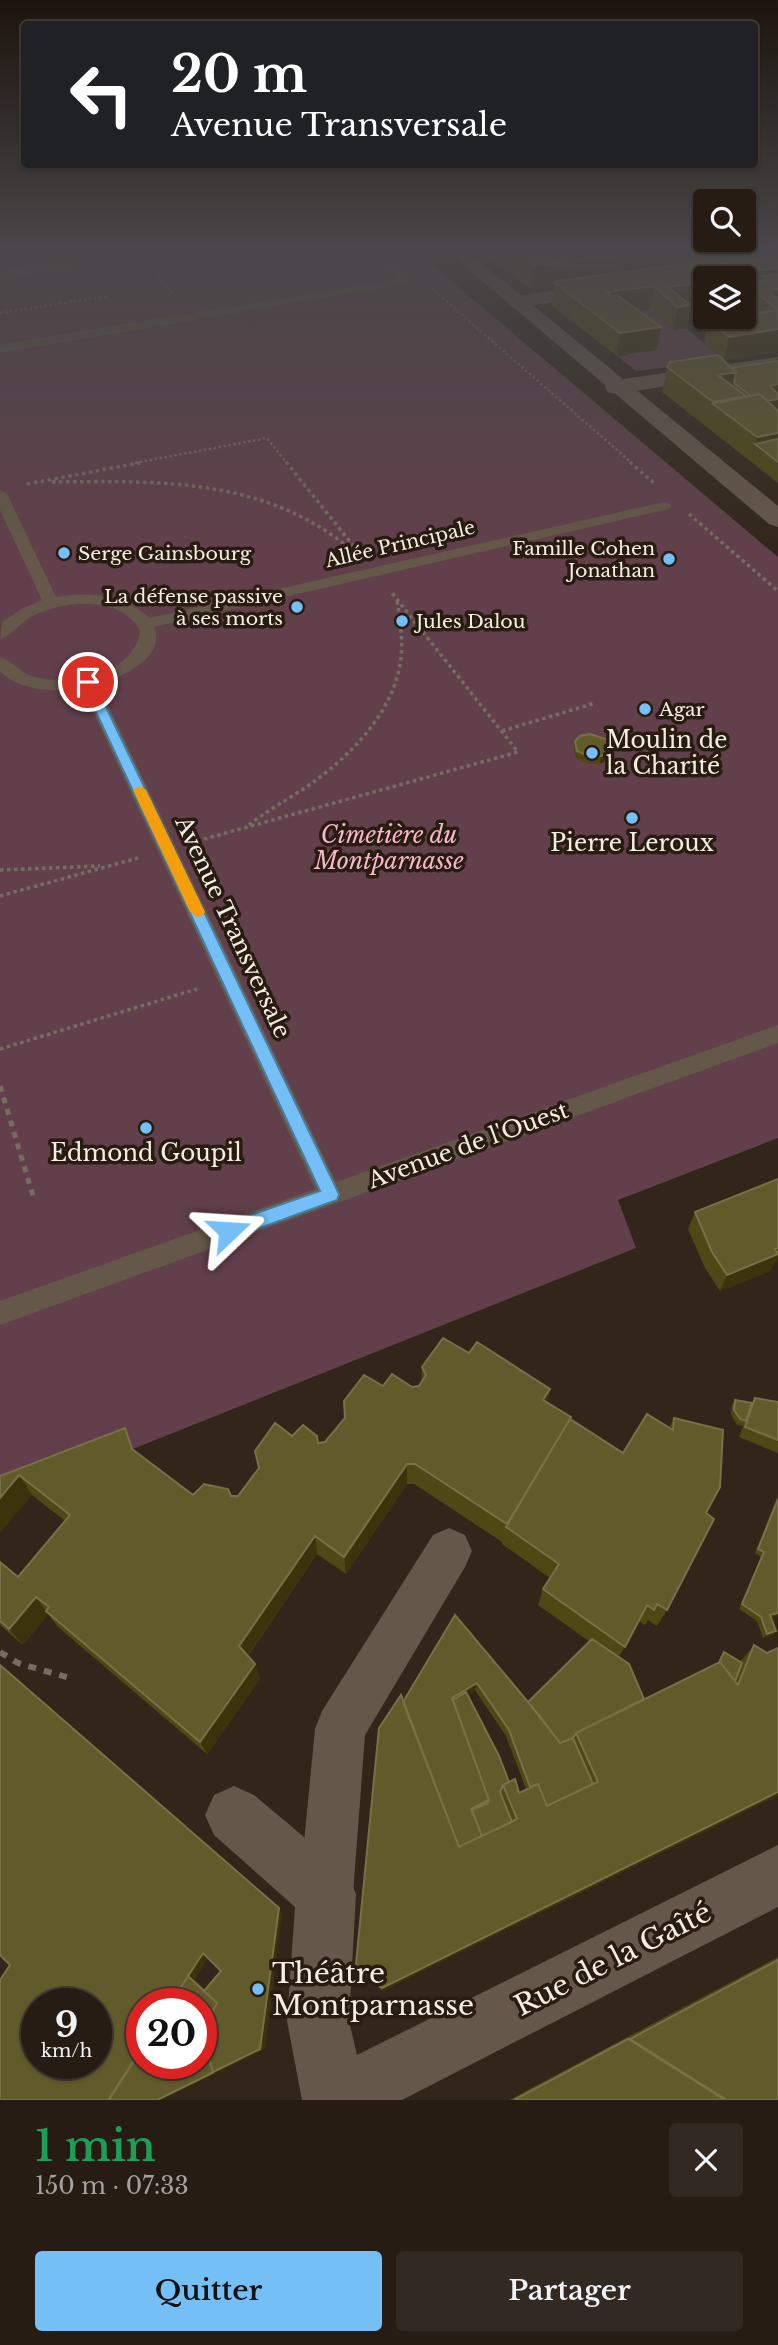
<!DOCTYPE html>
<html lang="fr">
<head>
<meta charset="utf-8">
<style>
	:root { --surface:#261c14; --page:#322922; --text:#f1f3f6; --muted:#a4a1a0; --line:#423a34; --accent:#74c0f6 }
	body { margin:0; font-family:"Libre Baskerville",serif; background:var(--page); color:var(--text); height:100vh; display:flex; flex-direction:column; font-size:26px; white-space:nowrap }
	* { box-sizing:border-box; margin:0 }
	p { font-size:23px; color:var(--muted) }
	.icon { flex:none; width:38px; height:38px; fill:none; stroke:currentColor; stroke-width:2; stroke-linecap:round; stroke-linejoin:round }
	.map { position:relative; height:2100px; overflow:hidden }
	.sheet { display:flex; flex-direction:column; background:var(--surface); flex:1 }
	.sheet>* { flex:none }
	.guide { position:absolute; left:21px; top:21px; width:737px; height:147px; border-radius:7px; box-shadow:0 2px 5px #0004,0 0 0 2px var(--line); background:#202124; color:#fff; overflow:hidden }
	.tools { position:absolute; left:693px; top:189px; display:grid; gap:14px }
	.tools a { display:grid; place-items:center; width:63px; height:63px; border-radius:7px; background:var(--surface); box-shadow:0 2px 5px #0004,0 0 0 2px var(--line); font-size:35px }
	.speed { position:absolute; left:21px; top:1988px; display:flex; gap:14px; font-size:35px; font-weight:700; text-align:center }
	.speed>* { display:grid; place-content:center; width:91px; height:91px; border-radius:50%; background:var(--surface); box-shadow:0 2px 5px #0004,0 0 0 2px var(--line); line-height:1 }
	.speed small { font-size:18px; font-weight:400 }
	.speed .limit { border:10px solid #d22; background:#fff; color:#111 }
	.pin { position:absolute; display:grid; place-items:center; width:60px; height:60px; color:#fff; margin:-30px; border:4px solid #fff; border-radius:50%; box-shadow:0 2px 7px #0007 }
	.me { position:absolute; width:77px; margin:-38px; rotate:70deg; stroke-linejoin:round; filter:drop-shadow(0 0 5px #0008) }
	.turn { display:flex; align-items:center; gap:24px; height:147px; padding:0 35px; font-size:32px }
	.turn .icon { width:91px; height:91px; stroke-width:2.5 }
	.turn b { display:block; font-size:49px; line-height:60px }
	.round { display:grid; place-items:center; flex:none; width:74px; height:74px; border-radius:7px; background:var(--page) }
	.summary { display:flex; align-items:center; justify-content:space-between; height:119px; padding:0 35px }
	h1 { font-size:42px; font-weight:600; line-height:52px; color:#1e9e55 }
	.primary-button { display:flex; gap:14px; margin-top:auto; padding:14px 35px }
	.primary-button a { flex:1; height:80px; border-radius:7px; background:var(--accent); color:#111; font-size:28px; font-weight:600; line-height:80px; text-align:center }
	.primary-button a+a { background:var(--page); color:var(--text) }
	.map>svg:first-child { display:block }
</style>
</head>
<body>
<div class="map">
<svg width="778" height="2100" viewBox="0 0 778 2100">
	<rect width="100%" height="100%" fill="#32261a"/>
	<path fill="#61404b" d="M0 252H127L0 272Z
		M165 252H417L778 557V1138L618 1200 636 1248 0 1502V278Z
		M650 309 674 330 686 328 724 360 636 371 617 356 618 313Z"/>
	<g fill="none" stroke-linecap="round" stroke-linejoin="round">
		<path stroke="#766c61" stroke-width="2.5" stroke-dasharray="2.5 2.5" stroke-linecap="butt" d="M158 276 172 293
			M431 288 632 463
			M0 313 108 296
			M135 463 267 438 287 463"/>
		<path stroke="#766c61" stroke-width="3.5" stroke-dasharray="3.5 3.5" stroke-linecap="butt" d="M286 462 356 549
			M630 462 654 483
			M52 482C160 481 265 477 353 551
			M27 484 144 462
			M689 514 778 591
			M502 731 595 703
			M249 825C270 808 295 796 316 780 354 752 392 712 400 664 404 643 400 621 397 600
			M197 841 518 752 392 593
			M0 870 100 866
			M0 896 138 858
			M0 1049 197 989"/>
		<path stroke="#766c61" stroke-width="5" stroke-dasharray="6 6" stroke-linecap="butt" d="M0 1086 34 1199"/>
		<path stroke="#766c61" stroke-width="6" stroke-dasharray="8 8" stroke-linecap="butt" d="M0 1652 18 1663 73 1679"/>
		<path fill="#655749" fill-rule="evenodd" d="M370 252H381L411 279V283L0 353V345L398 279Z
			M0 490 7 494 56 597C89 591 124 595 150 618L664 502 669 503 671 506 669 509 664 510 154 627C167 658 120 678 98 684L336 1182 778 1025V1043L0 1325V1301L315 1189 82 688C55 692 21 692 0 671V657C12 660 19 672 32 676 67 688 135 674 140 631 123 594 60 600 31 617 20 623 11 636 0 639L2 622 21 609 42 600 0 510Z"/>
		<path fill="#655749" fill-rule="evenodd" d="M115 252H155L147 257 0 280V270Z
			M449 1528 465 1535 472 1551 465 1567 365 1735 353 1894 345 1913 326 1921 307 1913 299 1894 315 1729 322 1711 433 1535Z"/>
		<path fill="#655749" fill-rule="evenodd" d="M606 283 616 289 613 293 517 308 510 306 507 302 510 298 517 296Z
			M778 357V369L616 394 608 392 605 387 608 382 616 380Z
			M234 1786 254 1795 347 1873 356 1894 349 2021 357 2055 778 1845V1907L402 2100H302L287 2021 295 1907 214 1835 205 1815 214 1795Z"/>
		<path fill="#655749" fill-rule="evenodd" d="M448 252H468L778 506V527L769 524Z"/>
	</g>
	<path fill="#4f4814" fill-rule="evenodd" d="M484 252H778V352L724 360 704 343 708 320 750 314 744 309V278L690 306 686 328 674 330 650 309 639 310 661 327 657 350 617 356 552 306 554 286 531 289Z
		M778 356V483L662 392 667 367 731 368 777 361Z
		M575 741 610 754 608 760 600 764H589L576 758 574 749Z
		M778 1179V1261L774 1263 770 1271 720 1291 705 1268 688 1229 695 1212Z
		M469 1353 550 1389 547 1402 571 1420 623 1453 669 1428 674 1418 706 1513 667 1610 657 1626 648 1620 645 1625 639 1621 619 1657 644 1699 717 1664 721 1656 724 1652 740 1662 754 1645 778 1795 382 1991 358 1967 356 1964 403 1702 455 1615 528 1702 590 1642 538 1605 543 1589 550 1578 502 1544V1542L414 1484H407L346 1574 317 1554 248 1656 255 1664 260 1679 207 1754 58 1627 48 1614 23 1645 0 1625V1562L18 1577 65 1521 32 1495 0 1476 134 1451 193 1495 238 1496 292 1436 318 1443 325 1442 383 1386 412 1387 419 1386 421 1383 422 1367ZM475 1690 506 1736 526 1789 519 1793 509 1782 467 1695Z
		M755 1398 778 1402V1453L739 1437 743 1426 737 1425 731 1415 732 1405 735 1400 752 1403Z
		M778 1495V1616L771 1618 776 1631 773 1635 763 1638 757 1621 739 1609 761 1557 755 1553Z
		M778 1957V2100H509Z"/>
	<path fill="#3c330d" d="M648 252H752L750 262 555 283 554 286 531 289 533 266Z
		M752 252H773L771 259 750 262Z
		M778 268V283L763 276 761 285 744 283V285V278H723L724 275Z
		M705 282V304L690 306 686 328 674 330 677 307 668 287Z
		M654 286 650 309 604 315 607 292Z
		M778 289V352L724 360 729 337 772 330 776 308 768 290Z
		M661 327 657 350 617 356 620 333Z
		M736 372 731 397 718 375Z
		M778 384V397L770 386Z
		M746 396 740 422 713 404V402Z
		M778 399V412L759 403Z
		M778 433V456L755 444 751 462 757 437Z
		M612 746 608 760 600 764 601 756Z
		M778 1248V1261L774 1263 770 1271 720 1291 727 1275Z
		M550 1389 545 1411 543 1400Z
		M407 1464V1484L346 1574 344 1557Z
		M19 1475 32 1495 0 1533V1498Z
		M315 1536 317 1554 244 1661 239 1646Z
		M36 1597 48 1614 23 1645 9 1629Z
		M778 1613V1616L766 1619 770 1615Z
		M776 1631 773 1635 763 1638 767 1634Z
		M255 1664 260 1679 207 1754 200 1742Z
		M477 1683 475 1690 452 1704V1698Z
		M778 1792V1795L382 1991V1988Z
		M279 1908 282 1913 265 2049 162 2100H157L188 1976 203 1953 209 1956 195 1979 222 2005Z"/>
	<path fill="#615a2a" stroke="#787147" stroke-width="2" fill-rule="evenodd" d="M514 252H656L533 266Z
		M768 257 778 263V268L732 274 719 264Z
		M714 260 737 277 705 278V282L668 287 690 305 677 307 654 286 607 292 612 296 617 295 661 327 620 333 555 283 557 281Z
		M778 275V278L769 280 763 276Z
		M778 278V289L768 290 776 298 778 297V308H776L744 283Z
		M778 310V329L729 337 708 320 730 317H744V315Z
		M718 355 736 372 718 375 746 396 713 402 667 367 670 362Z
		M778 361V384L770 386 778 394V399L767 401 760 394 751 396 734 383 736 372 731 368Z
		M760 394 778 411V433L757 437 713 404Z
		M778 439V462L755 444Z
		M590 734 609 740 612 746 609 752 601 756 591 757 577 751 575 741 580 736Z
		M778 1179V1248L775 1249 778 1254 727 1275 712 1252 695 1212Z
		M443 1338 469 1353 477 1342 550 1389 543 1400 571 1417 507 1524 415 1464H407L344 1557 315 1536 239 1646 255 1664 200 1742 46 1611 49 1607 36 1597 9 1629 0 1621V1562L18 1577 70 1515 19 1475 0 1498V1476L125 1428 132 1449 193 1495 204 1484 228 1489 231 1496H238L259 1468 255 1451 275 1423 292 1436 303 1425 317 1436 318 1443 325 1442 345 1418 344 1401 364 1375 383 1386 392 1374 412 1387 419 1386 426 1375 422 1367Z
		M755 1398 778 1402V1440L745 1427Z
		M735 1400 752 1403 746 1421 740 1419 734 1410Z
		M647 1414 673 1430 674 1418 723 1430 720 1487 706 1513 714 1519 667 1610 657 1604 654 1610 647 1605 625 1647 543 1589 559 1564 506 1527 570 1419 623 1453Z
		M778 1499V1613L770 1615 776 1631 767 1634 761 1617 742 1604 764 1552 758 1549Z
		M455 1615 539 1715 560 1743 573 1738 593 1784 547 1806 538 1784 530 1787 509 1730 477 1683 452 1698 489 1800 471 1809 482 1836 459 1847 403 1702Z
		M592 1639 629 1664 644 1699 576 1733 573 1738 560 1743 528 1702Z
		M754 1645 767 1653 778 1648V1792L382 1988 356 1964 379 1728 401 1695 459 1847 517 1819 503 1785 515 1779 519 1793 538 1784 547 1806 598 1782 576 1733 720 1662 738 1685Z
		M724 1652 742 1663 735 1681 720 1662 719 1663Z
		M0 1665 279 1908 260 2049 213 2072 201 2033 217 2003 204 1991 221 1971 203 1953 170 2004H142V2048L108 2100H0V1980L10 1965 0 1955ZM37 2004H96V2063H37Z
		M466 1692 499 1756 509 1782 503 1785 500 1792 512 1822 482 1836 472 1810 488 1803 489 1800 453 1700Z
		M778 1960V2100H727L630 2039Z
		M188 1976 217 2003 201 2033V2004H170Z
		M201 2034 213 2072H214L157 2100H109L142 2048V2063H201Z
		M628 2039 725 2100H514Z"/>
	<linearGradient id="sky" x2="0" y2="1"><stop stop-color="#1c150e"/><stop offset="0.46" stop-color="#494749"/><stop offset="1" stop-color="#494749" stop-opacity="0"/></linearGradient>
	<rect width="778" height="546" fill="url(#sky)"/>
	<path fill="#74c0f6" stroke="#4b7da0" stroke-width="2" d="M88 678 94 682 339 1194 337 1200 229 1239 222 1236 220 1231 222 1225 320 1191 82 682Z"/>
	<path fill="#f59e0b" d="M140 786 146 790 205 912 202 916 197 917 190 912 133 790Z"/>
	<g fill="#74c0f6" stroke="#281c10" stroke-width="2.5">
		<circle cx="64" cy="553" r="7"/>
		<circle cx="669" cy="559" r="7"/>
		<circle cx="297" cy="607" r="7"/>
		<circle cx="402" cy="621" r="7"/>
		<circle cx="645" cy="709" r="7"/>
		<circle cx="592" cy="753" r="7"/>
		<circle cx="632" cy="818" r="7"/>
		<circle cx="146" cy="1128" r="7"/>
		<circle cx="258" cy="1989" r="7"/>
	</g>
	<g text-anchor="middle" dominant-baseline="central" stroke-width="7" stroke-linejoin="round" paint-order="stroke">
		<g font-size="19" fill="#f5ede4" stroke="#281c10">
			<text transform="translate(400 544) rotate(-13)">Allée Principale</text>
		</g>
		<g font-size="19" fill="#f5ede4" stroke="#281c10" text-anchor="start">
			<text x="655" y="548" text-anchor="end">Famille Cohen<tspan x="655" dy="22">Jonathan</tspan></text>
			<text x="78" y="553">Serge Gainsbourg</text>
			<text x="283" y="596" text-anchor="end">La défense passive<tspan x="283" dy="22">à ses morts</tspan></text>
			<text x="416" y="621">Jules Dalou</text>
			<text x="659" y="709">Agar</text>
		</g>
		<g font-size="23" fill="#f5ede4" stroke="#281c10">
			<text x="606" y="740" text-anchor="start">Moulin de<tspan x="606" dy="26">la Charité</tspan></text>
			<text x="632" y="843">Pierre Leroux</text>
			<text x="146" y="1153">Edmond Goupil</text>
		</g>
		<g font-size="23" font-style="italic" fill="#f7b6cc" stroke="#281c10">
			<text x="389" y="835">Cimetière du<tspan x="389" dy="26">Montparnasse</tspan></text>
		</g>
		<g font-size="23" fill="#f5ede4" stroke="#281c10">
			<text transform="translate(233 927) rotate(65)">Avenue Transversale</text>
			<text transform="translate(468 1145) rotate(-20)">Avenue de l'Ouest</text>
		</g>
		<g font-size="28" fill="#f5ede4" stroke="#281c10">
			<text transform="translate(613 1959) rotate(-27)">Rue de la Gaîté</text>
		</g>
		<g font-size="28" fill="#f5ede4" stroke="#281c10" text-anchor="start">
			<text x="272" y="1973">Théâtre<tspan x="272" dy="32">Montparnasse</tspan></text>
		</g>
	</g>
</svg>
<div class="tools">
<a><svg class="icon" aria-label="search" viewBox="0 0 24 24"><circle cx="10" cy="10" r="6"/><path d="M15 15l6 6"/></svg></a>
<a><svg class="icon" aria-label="layers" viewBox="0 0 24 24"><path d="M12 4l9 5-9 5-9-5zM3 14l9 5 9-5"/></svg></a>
</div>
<div class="speed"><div>9<small>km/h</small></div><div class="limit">20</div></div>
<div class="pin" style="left:88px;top:682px;background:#d93025"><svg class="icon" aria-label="arrive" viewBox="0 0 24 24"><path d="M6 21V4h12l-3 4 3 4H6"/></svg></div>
<svg class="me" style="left:229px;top:1231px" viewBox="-20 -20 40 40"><path d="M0-17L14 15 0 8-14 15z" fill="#74c0f6" stroke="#fff" stroke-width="4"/></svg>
<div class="guide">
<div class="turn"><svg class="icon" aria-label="left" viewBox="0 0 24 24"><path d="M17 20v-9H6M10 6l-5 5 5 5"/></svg><div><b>20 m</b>Avenue Transversale</div></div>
</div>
</div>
<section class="sheet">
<div class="summary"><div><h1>1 min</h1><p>150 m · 07:33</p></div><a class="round"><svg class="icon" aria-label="close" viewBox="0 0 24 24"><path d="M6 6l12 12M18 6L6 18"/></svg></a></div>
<div class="primary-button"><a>Quitter</a><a>Partager</a></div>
</section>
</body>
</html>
